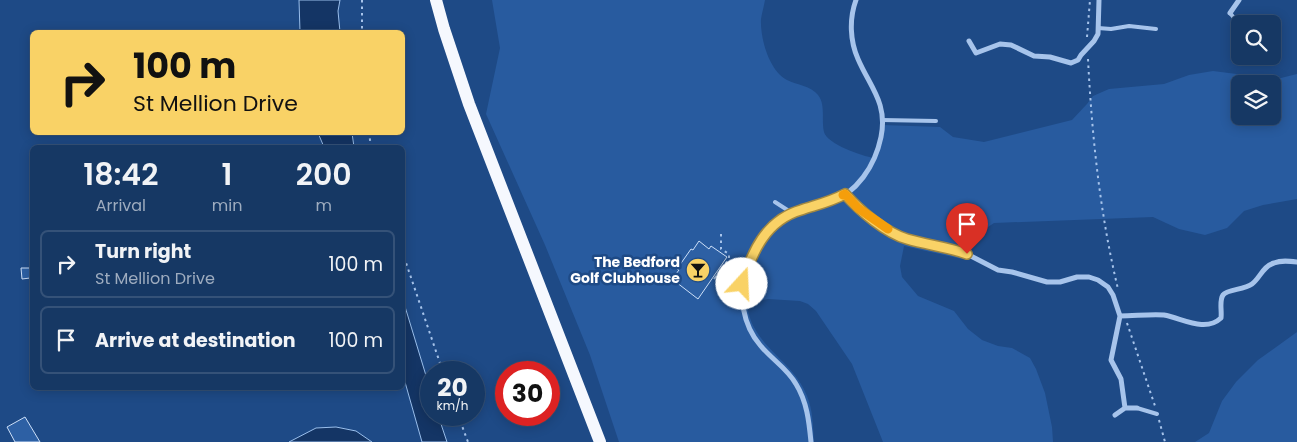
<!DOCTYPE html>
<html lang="en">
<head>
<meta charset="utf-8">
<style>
	:root { --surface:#163864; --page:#23436d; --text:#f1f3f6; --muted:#9eacbf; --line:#355278 }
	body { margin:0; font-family:Poppins,sans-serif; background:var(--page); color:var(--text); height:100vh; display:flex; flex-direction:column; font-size:19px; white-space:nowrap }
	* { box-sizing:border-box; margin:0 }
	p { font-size:16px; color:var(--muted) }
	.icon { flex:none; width:28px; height:28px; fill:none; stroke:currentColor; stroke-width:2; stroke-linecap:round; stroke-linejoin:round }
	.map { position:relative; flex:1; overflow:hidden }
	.sheet { position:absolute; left:30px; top:145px; width:375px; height:245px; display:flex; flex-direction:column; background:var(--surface); border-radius:8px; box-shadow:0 2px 12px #0003,0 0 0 1px var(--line) }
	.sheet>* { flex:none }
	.banner { position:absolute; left:30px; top:30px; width:375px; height:105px; border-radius:8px; box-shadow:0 2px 12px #0003,0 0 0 1px var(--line); background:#f9d266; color:#111; overflow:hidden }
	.controls { position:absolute; left:1231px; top:15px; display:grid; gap:10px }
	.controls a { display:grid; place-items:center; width:50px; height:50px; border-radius:8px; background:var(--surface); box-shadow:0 2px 12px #0003,0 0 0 1px var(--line); font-size:25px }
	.speed { position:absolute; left:420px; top:361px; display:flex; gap:10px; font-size:25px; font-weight:700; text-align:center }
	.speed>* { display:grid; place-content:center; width:65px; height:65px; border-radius:50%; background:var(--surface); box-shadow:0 2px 12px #0003,0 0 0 1px var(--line); line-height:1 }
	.speed small { font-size:12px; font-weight:400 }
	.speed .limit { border:8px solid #d22; background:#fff; color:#111 }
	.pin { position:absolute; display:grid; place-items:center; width:42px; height:42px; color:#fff; margin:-51px -21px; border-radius:50% 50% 50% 0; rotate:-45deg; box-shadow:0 0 5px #0007 }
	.pin .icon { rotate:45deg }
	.me { position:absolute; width:55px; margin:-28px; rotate:20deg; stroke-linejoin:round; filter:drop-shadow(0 0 4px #0008) }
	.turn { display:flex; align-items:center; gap:18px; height:105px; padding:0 20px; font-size:22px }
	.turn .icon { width:65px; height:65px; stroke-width:2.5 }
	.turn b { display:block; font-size:35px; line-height:42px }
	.eta { display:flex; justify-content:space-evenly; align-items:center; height:85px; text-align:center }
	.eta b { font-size:30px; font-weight:600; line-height:35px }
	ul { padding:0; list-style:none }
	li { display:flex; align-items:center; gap:15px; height:68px; margin:0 10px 8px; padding:0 10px; border:2px solid var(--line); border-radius:8px }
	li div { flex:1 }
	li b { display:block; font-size:19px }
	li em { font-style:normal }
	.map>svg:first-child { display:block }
</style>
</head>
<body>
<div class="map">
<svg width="1297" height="442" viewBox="0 0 1297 442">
	<rect width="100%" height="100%" fill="#1e4a86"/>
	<path fill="#285b9f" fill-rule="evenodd" d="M492 0H765C764 6 762 13 761 19 760 38 769 71 787 80 797 85 811 86 818 95 826 105 821 120 824 132 827 144 862 156 874 158L882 125 940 127 953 137 984 142 1072 120 1087 104 1093 96 1109 89 1164 84 1189 75 1213 71 1277 79 1297 74V199L1263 205 1244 211 1227 228 1205 235 1179 229 1153 217 994 223 976 235 962 259 904 246 900 266 902 277 918 296 954 311 968 329 982 340 998 346 1012 348 1030 358 1036 369 1045 393 1052 427 1053 442H883L852 364 816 311 808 304 800 301 768 299 746 303C748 311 750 321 755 329 769 354 796 367 807 396 813 410 813 427 814 442H619L590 355 545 245 486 114 500 48ZM1240 84H1272V116H1240Z
		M1297 332V442H1195L1209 433 1222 401 1236 382 1258 360Z"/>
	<path fill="#143565" stroke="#9abfec" d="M299 0H340L338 11 340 32H300Z
		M318 133H352L354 147H324Z
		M403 300 431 392V415H438L447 442H422L403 375Z
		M336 427 356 431 372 442H289L316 428Z"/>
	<path fill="#2d60a4" stroke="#ccdff8" d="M699 241 709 249 711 246 727 257 698 299 672 279 679 270 677 269 691 249 693 250Z
		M21 268H30V278L22 279Z
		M25 417 40 442H15L7 427Z"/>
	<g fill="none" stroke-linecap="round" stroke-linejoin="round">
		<path stroke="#a7c4eb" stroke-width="2" stroke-dasharray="2.5 4" stroke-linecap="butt" d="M362 0V32
			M1087 37 1090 0
			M1088 59C1092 137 1100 214 1118 289
			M369 132 371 148
			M402 251 443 372
			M715 276 726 284H736
			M714 279 729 259V254L721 249V234
			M1127 323 1155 406
			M458 415 468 442
			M1159 420 1165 442"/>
		<path stroke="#a7c4eb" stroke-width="4" d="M1230 13 1240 25
			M1098 28 1111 29 1129 26 1156 29
			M882 120 936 121
			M775 202 792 213
			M1137 408 1157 414"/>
		<path stroke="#a7c4eb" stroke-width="5" d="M1230 13 1239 0
			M969 41 976 53 1000 44 1011 45 1034 56 1050 57 1071 63 1078 60 1081 55 1094 41 1098 34 1099 0
			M845 194 858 209 878 223 904 238 954 249 967 254 998 270 1012 272 1047 282H1060L1077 277H1089L1098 280 1108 287 1113 295 1120 316 1111 360 1121 379 1125 408
			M1120 316C1135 316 1149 314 1164 315 1182 318 1205 333 1221 318 1222 310 1219 301 1223 295 1227 289 1244 290 1252 284 1260 278 1263 266 1274 263 1281 260 1289 261 1297 262
			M1115 415 1125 408H1137
			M811 442C809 421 807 402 796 384 787 368 771 359 760 345 743 325 738 296 746 270 752 254 760 236 773 225 790 211 809 209 829 203 857 193 875 166 881 137 888 103 870 87 858 59 850 41 849 19 856 0"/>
		<path stroke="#f5f8fe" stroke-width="12" d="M436 0 444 29 469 104 600 442"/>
	</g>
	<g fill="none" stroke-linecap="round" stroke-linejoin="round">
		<g stroke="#a28842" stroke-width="12">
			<path id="route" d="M742 284C752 252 766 220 801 210 816 205 830 202 845 194 860 211 886 233 907 239 927 245 948 247 967 254"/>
		</g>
		<use href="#route" stroke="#f9d266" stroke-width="9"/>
		<path stroke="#f59e0b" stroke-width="9" d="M843 195 845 194 858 208 888 229"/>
	</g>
	<defs>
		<g id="bar-disc" transform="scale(1.25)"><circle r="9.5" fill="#f9d266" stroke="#1e4a86"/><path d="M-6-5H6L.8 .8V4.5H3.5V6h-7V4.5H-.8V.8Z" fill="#111"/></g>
	</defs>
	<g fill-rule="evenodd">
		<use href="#bar-disc" x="698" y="270"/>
	</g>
	<g text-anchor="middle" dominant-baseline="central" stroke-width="5" stroke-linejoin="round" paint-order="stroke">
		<g font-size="14" font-weight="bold" fill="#fff" stroke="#1e4a86" text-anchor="end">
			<text x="680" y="262">The Bedford<tspan x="680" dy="16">Golf Clubhouse</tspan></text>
		</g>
	</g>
</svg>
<div class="controls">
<a><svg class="icon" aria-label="search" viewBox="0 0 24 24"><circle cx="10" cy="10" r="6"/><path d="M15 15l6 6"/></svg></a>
<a><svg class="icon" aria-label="layers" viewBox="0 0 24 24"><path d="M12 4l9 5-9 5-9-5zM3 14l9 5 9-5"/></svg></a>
</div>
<div class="speed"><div>20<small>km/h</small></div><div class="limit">30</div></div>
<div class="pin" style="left:967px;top:254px;background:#d93025"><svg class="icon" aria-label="arrive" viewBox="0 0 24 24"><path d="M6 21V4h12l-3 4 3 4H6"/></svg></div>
<svg class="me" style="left:742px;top:284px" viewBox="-20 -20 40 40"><circle r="19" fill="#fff"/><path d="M0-13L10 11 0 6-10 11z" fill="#f9d266"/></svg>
<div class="banner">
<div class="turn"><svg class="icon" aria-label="right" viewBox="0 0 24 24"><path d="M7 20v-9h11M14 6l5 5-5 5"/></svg><div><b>100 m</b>St Mellion Drive</div></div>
</div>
<section class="sheet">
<div class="eta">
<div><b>18:42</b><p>Arrival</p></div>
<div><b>1</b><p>min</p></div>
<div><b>200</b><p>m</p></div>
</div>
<ul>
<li><svg class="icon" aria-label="right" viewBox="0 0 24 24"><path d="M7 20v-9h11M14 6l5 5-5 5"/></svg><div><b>Turn right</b><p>St Mellion Drive</p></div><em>100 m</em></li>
<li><svg class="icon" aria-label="arrive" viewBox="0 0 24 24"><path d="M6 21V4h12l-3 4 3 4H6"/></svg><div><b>Arrive at destination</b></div><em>100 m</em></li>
</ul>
</section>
</div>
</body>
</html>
